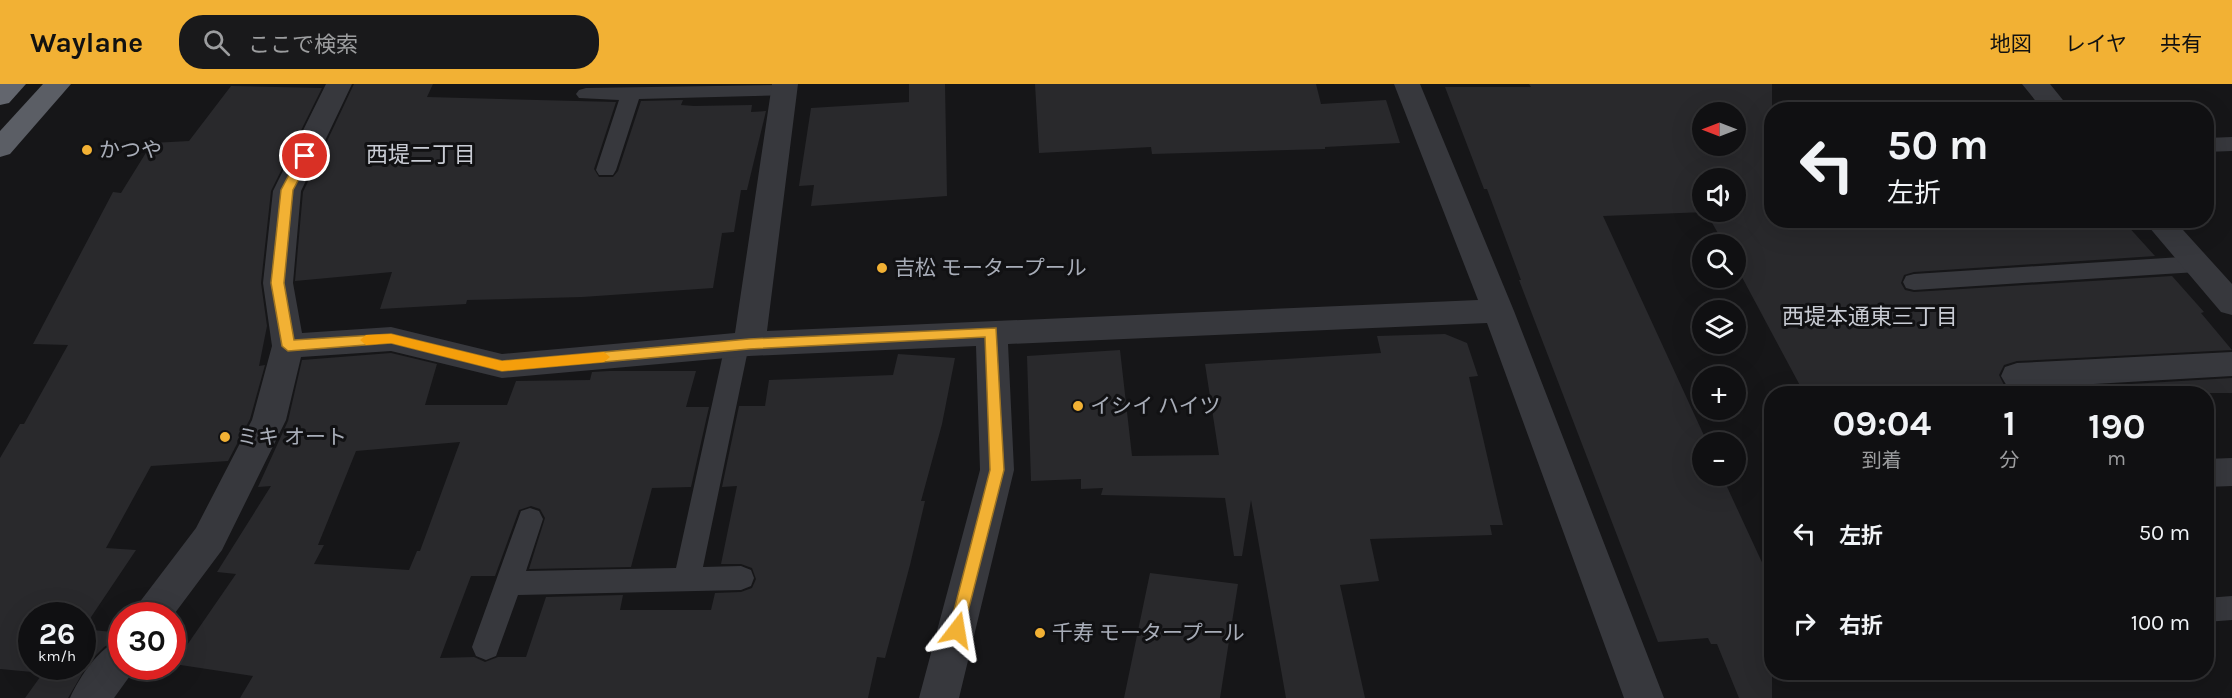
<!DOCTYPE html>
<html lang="ja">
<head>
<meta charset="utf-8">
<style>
	:root { --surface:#101012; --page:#19191b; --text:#f1f3f6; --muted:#9c9d9f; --line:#303032; --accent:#f2b134 }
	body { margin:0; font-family:Karla,"Noto Sans JP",sans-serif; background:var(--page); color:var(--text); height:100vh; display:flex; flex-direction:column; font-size:22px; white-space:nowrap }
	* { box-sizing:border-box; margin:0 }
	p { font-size:20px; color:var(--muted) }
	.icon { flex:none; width:33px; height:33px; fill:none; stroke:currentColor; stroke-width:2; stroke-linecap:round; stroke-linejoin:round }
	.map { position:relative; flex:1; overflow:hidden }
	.side { position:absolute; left:1764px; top:302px; width:450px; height:294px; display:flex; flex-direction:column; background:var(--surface); border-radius:24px; box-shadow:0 6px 24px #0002,0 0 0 2px var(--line) }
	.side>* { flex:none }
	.hud { position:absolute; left:1764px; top:18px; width:450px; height:126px; border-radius:24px; box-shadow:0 6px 24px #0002,0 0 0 2px var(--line); background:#101012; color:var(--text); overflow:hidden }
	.needle { width:39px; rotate:270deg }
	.controls { position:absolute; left:1692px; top:18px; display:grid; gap:12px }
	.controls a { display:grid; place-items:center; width:54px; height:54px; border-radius:50%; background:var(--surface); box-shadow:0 6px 24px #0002,0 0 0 2px var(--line); font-size:30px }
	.speed { position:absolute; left:18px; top:518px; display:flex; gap:12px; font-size:30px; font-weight:700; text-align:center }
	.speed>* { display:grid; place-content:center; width:78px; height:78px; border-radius:50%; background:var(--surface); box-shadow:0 6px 24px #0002,0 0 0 2px var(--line); line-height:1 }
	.speed small { font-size:15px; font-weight:400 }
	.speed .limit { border:9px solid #d22; background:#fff; color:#111 }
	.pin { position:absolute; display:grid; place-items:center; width:51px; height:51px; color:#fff; margin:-26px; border:3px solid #fff; border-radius:50%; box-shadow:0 2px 6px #0007 }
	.me { position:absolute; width:66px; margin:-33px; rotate:14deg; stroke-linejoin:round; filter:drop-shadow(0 0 4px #0008) }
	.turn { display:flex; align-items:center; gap:21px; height:126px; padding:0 24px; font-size:27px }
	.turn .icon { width:78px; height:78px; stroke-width:2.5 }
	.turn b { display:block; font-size:42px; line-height:51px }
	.eta { display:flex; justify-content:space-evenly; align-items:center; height:102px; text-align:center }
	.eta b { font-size:36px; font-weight:700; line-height:42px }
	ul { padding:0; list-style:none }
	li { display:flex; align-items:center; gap:18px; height:90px; padding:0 24px }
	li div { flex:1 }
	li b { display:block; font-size:22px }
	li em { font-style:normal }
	header { display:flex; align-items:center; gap:36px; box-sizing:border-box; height:84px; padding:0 30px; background:var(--accent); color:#111 }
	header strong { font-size:28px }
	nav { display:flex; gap:33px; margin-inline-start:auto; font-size:21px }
	.search { width:420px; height:54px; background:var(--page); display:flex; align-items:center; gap:15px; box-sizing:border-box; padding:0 21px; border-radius:24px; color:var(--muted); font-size:22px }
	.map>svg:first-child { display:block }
</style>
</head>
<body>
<header>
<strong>Waylane</strong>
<div class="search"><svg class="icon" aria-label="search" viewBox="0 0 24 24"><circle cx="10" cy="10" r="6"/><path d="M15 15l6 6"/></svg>ここで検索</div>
<nav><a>地図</a><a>レイヤ</a><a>共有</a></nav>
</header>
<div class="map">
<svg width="2232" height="614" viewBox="0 0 2232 614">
	<rect width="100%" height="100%" fill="#161618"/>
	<path fill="#29292c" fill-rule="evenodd" d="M354 0H433L427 13 616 18 594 85 599 93H613L618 87 641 17 683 16 681 21 694 22 752 21 751 28 766 27 747 106H741L734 148 722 149 713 204 582 213 467 216 466 220 380 225 392 188 295 197 303 108Z
		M909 0H945L947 112 811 122 814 101 799 102 811 24 909 18Z
		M1035 0H1316L1321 20 1386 16 1400 59 1325 63V65L1152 70 1151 63 1039 69Z
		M1529 0H1772V136H2039V144L2125 139 2155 172 1914 188 1904 191 1901 199 1905 206 1914 208 2172 192 2204 228 2201 229 2232 266 2017 277 2004 281 1999 291 2008 309H1804L1736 182V160H1724L1706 128 1603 132 1707 358H1702V392H1722L1772 500V614H1739L1717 560H1711L1708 554 1658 558 1519 196H1521L1487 105H1484L1445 3H1531ZM1702 28H1736V62H1702ZM1702 94H1736V128H1702Z
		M231 2 322 4 271 107 261 199 267 242 259 282 265 281 250 335 228 377 151 382 106 464 136 466 83 545 122 549V553L104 563 89 578 68 614H25L43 589 0 585V374L20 340H24L68 261 33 260 113 108 121 109 152 59 189 57ZM32 531H82V582H32Z
		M1445 250 1467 259 1478 292 1469 293 1503 441H1490L1492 451 1370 455 1379 497 1340 501 1365 614H1286L1251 416 1242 472H1234L1225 414 1101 411 1103 404 1081 405V395L1031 397 1027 272 1120 266 1132 372 1219 371 1205 280 1381 269 1377 252Z
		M391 269 437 280 425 321H507L516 297 590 296 592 288 609 287H696L686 323H709L691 403 652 404 631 483 529 485 545 434 540 425 531 422 519 426 495 492H471L440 574 474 573 485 578 498 573H526L546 513 623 511 620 526H711L715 509 741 508 752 504 756 495 752 484 741 480H721L737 402 722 403 739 322H765L769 296 893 291 898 270 955 274 942 340 921 417H925L910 481 885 574 877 573 868 614H240L253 592 174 580 236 490 217 488 271 402 258 403 288 337 302 276ZM460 358 420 467H417L409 486 314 480 324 461H318L356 367Z
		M2232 294V309H2048L2046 305Z
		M1150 489 1238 500 1220 614H1124Z"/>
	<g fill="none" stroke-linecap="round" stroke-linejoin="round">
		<path fill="#37383d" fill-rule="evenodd" d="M784 1 791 3 794 7 791 11 639 15 616 86 613 91H599L596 86 619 16 579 14 576 10 579 6 586 4Z
			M2232 53V67L2206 68V54Z
			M2197 172 2205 174 2208 180 2205 186 2197 188 1914 206 1906 204 1903 198 1906 192 1914 190Z
			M737 252 745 255 749 261 703 483 741 482 751 486 754 494 751 502 741 506 518 511 496 572 486 576 476 572 472 563 521 427 530 424 539 427 543 435 526 487 676 484 725 261 729 255Z
			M2232 512V536L2206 538V514Z"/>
		<path fill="#37383d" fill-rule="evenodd" d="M326 0H352L301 107 293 199 302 249 391 243 502 270 735 249 772 0H798L767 247 1478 216 1394 0H1420L1514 227 1664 614H1624L1487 239 1008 260 1014 386 959 614H919L980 386 976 262 749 272 502 294 391 267 301 273 286 336 222 466 172 533V531H133L139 519 196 444 252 336 272 262 263 199 273 107Z
			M2022 0H2050L2071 26H2043Z
			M2143 136H2174L2232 200V231L2221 228Z
			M2232 268V292L2042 303 2046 309H2011L2001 292 2005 283 2017 279Z
			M2232 374V402L2206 403V375Z
			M122 555V582H137L114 614H70C80 592 99 563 122 555Z"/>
		<path fill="#5b5e65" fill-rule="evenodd" d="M43 0H71L10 70 0 73V47Z"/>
		<path fill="#63666e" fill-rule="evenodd" d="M0 0H26L9 19 0 21Z"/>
	</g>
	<path fill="#f2b134" stroke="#9d7322" stroke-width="1.5" d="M305 68 311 72 293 106 284 199 294 256 391 250 502 277 749 255 996 244 1004 386 962 551 957 553 951 551 949 546 990 386 985 253 749 265 502 287 391 259 288 267 282 262 271 199 281 106 299 72Z"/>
	<path fill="#f59e0b" d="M391 250 502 277 604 268 610 273 604 278 502 287 391 259 366 261 360 256 366 251Z"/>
	<g fill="#f2b134" stroke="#111113" stroke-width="2">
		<circle cx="87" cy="66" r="6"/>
		<circle cx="882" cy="184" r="6"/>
		<circle cx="1078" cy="322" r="6"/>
		<circle cx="225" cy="353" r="6"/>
		<circle cx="1040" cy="549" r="6"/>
	</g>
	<g text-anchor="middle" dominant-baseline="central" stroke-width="6" stroke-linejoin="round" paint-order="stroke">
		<g font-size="21" fill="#a8adb8" stroke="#111113" text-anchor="start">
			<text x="99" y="66">かつや</text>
			<text x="894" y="184">吉松 モータープール</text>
			<text x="1090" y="322">イシイ ハイツ</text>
			<text x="237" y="353">ミキ オート</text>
			<text x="1052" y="549">千寿 モータープール</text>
		</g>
		<g font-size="22" fill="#c9ccd4" stroke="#111113">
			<text x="421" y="71">西堤二丁目</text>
			<text x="1870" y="233">西堤本通東三丁目</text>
		</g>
	</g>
</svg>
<div class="controls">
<a><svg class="needle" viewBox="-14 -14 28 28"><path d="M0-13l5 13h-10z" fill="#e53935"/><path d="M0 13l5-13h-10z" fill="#9c9d9f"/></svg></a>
<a><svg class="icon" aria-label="sound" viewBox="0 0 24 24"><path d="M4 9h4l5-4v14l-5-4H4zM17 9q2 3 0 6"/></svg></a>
<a><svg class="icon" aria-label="search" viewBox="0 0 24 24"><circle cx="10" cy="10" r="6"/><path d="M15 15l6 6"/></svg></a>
<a><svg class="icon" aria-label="layers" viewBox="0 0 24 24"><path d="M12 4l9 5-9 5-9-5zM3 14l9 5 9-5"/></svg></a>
<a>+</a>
<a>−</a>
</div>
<div class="speed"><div>26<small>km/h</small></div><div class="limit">30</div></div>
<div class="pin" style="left:305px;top:72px;background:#d93025"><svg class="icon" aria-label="arrive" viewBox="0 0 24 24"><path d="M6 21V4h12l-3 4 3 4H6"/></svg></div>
<svg class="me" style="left:957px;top:546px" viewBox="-20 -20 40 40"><path d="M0-17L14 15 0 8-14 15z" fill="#f2b134" stroke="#fff" stroke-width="4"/></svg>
<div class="hud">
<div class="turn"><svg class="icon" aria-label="left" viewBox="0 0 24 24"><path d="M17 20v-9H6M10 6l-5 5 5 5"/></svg><div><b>50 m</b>左折</div></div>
</div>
<section class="side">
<div class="eta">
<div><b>09:04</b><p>到着</p></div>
<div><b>1</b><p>分</p></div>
<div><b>190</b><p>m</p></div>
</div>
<ul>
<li><svg class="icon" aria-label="left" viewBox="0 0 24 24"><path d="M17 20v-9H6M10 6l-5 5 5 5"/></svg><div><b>左折</b></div><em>50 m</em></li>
<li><svg class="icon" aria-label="right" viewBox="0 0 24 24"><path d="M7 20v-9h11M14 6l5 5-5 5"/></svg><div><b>右折</b></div><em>100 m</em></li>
</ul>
</section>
</div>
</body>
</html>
